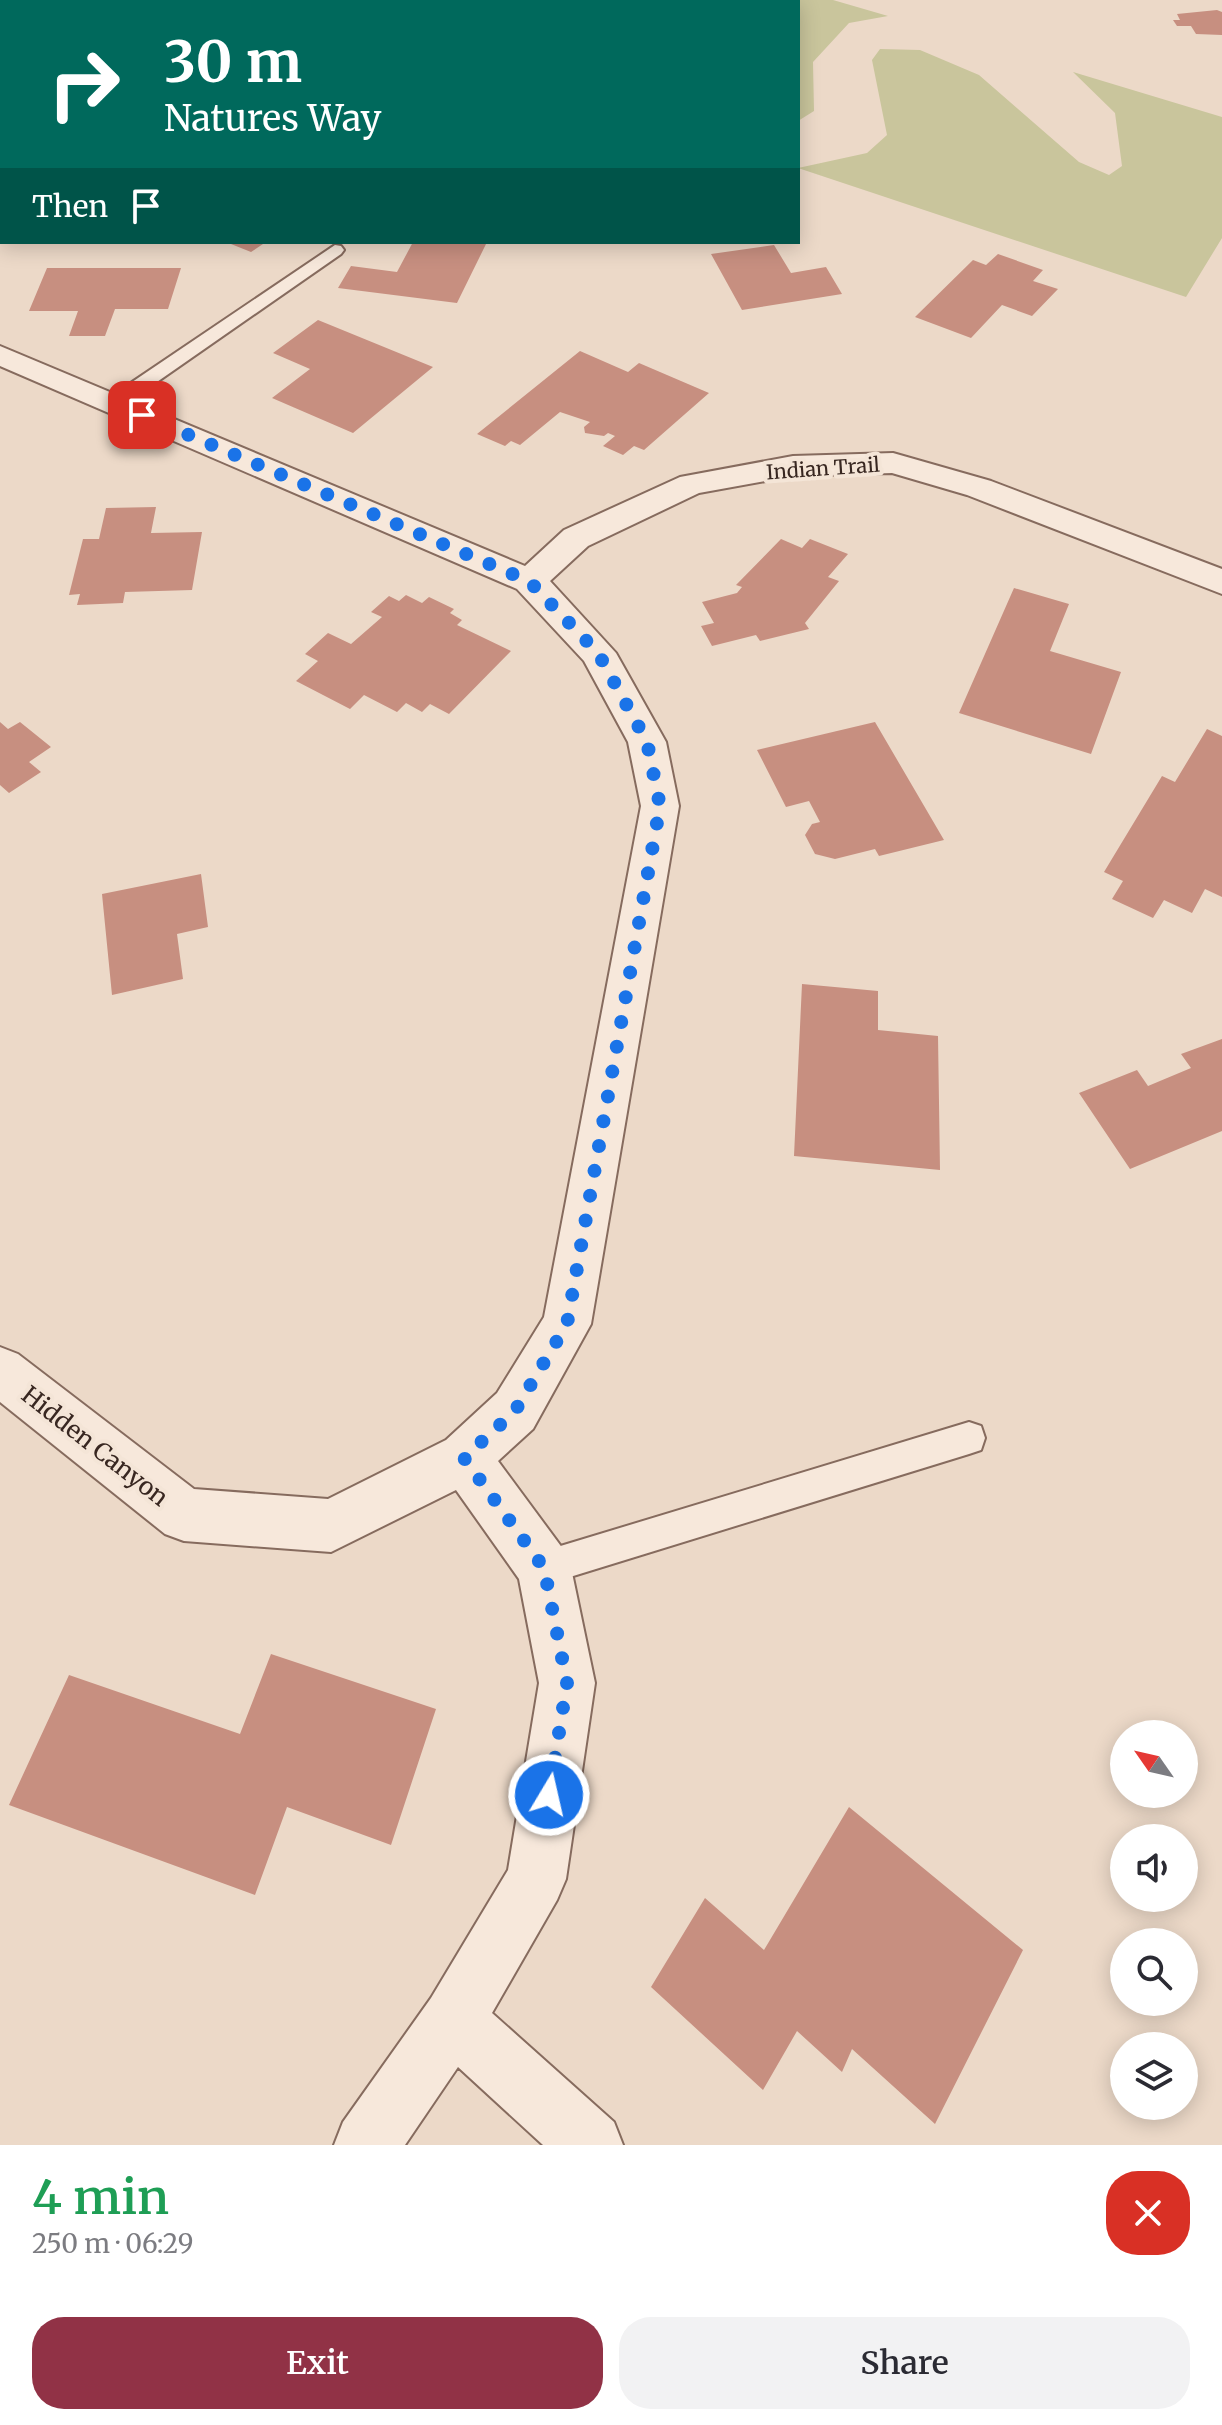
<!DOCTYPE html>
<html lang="en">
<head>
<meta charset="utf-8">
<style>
	:root { --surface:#fff; --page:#f2f2f3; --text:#2b2b33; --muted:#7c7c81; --accent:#913246 }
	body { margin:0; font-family:Merriweather,serif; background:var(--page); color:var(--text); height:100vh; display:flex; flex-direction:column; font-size:30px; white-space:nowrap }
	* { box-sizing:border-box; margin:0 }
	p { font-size:26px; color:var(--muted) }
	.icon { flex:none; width:44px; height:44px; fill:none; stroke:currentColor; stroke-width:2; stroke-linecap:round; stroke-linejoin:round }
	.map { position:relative; height:2145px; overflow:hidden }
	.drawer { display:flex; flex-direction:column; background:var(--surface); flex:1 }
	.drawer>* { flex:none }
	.top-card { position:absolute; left:0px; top:0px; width:800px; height:244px; box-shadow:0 4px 20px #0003; background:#00695c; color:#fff; overflow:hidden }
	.needle { width:52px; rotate:304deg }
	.controls { position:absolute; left:1110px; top:1720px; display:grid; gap:16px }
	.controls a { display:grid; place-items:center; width:88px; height:88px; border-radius:50%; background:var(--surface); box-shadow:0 4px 20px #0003; font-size:40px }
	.pin { position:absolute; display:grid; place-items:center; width:68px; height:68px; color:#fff; margin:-34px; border-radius:16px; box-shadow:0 4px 12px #0006 }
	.me { position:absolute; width:88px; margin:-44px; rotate:9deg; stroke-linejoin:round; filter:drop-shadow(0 0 6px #0008) }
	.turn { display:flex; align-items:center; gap:28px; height:168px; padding:0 32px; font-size:36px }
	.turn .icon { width:104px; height:104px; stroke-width:2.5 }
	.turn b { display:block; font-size:56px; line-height:68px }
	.then { display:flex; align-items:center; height:76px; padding:0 32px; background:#0003; gap:16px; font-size:30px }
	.round { display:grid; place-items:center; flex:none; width:84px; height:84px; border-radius:32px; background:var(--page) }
	.summary { display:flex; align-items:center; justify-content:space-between; height:136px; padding:0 32px }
	h1 { font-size:48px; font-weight:600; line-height:60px; color:#1e9e55 }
	.cta { display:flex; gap:16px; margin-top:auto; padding:16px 32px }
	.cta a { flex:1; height:92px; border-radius:32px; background:var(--accent); color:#fff; font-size:32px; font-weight:600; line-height:92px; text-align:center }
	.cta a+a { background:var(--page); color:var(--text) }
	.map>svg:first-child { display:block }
</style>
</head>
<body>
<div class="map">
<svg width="1222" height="2145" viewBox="0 0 1222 2145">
	<rect width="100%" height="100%" fill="#ecd9c8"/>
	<path fill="#c9c59c" d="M736 0H833L888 16 849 23 813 62 814 111 798 121V2Z
		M880 49 920 50 979 75 1079 162 1109 175 1122 166 1115 113 1073 72 1222 117V238L1186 297 798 168 867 153 887 135 872 60Z"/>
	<path fill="#c78f80" d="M1217 10 1222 12V35L1196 34 1191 26H1177L1173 20H1180L1177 14Z
		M226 242H266L251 252Z
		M413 242H487L457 303 338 288 351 266 397 272Z
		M774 245 791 273 826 267 842 294 742 310 711 254Z
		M998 254 1043 270 1033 281 1058 289 1032 316 1002 305 971 338 915 317 973 260 986 265Z
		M47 268H181L168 309H115L105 336H69L78 311H29Z
		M318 320 433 367 353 433 272 398 310 369 273 353Z
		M580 351 628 372 639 363 709 393 644 450 634 446 623 455 603 446 615 436 608 433 604 436 585 433 584 427 590 422 560 412 520 445 511 441 505 446 477 434Z
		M156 507 151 533 202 532 192 590 125 592 123 603 77 605 80 594 69 595 83 539H99L106 508Z
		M781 539 802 548 810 539 848 554 828 577 839 581 805 623 809 629 760 641 756 635 712 646 701 626 714 623 702 602 737 593 742 587 736 585Z
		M1014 588 1069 604 1050 651 1121 672 1091 754 959 713Z
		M406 595 422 603 429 597 454 609 450 613 462 620 457 625 511 651 449 714 430 704 422 712 406 703 397 712 364 695 350 709 296 681 318 661 305 654 328 633 351 644 382 617 371 612 389 596 399 601Z
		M0 722 8 729 20 722 51 747 29 762 41 772 9 793 0 785Z
		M875 722 944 840 879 856 875 849 835 859 815 854 805 835 812 824 820 822 809 801 786 807 757 750Z
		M1207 729 1222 736V897L1205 889 1192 913 1164 900 1153 918 1112 899 1123 881 1104 872 1162 776 1175 782Z
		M201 874 208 927 177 934 183 979 112 995 102 894Z
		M802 984 878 991V1030L938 1036 940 1170 794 1156Z
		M1222 1039V1131L1130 1169 1079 1093 1137 1070 1148 1086 1191 1068 1181 1054Z
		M271 1654 436 1709 391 1845 287 1807 255 1895 9 1805 69 1675 240 1734Z
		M849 1807 1023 1950 935 2124 852 2049 842 2072 797 2031 763 2090 651 1987 705 1898 764 1950Z"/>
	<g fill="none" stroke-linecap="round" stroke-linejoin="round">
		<g stroke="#866b5e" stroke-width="4">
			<path id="lane" d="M335 245 341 246 344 250 341 254 121 407H107L104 403 107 399Z
				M969 1422 981 1426 985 1438 981 1450 969 1454 544 1585 532 1580 527 1568 532 1556 544 1551Z"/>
		</g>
		<g stroke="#866b5e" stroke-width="4">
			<path id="street" d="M297 0H325L327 2H299Z
				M0 346 525 566 564 530 680 477 793 456 893 453 991 481 1222 569V594L967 495 892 473 793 476 699 493 588 546 550 581 616 653 666 742 679 806 591 1324 533 1429 498 1461 563 1549 571 1568 595 1683 566 1879 557 1900 492 2013 614 2122 623 2145H543L458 2067 405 2145H334L343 2122 431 1998 508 1870 539 1683 519 1579 456 1490 331 1552 184 1541 165 1534 0 1402V1347L18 1354 194 1489 328 1499 446 1440 497 1393 544 1317 641 806 628 742 584 661 517 589 0 366Z"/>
		</g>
		<use href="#lane" fill="#f7e8db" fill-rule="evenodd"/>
		<use href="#street" fill="#f7e8db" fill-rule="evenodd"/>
	</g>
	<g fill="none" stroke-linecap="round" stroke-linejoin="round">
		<path stroke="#1a73e8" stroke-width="14" stroke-dasharray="0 25.2" d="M142 415 529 581 598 653 647 742 660 806 567 1324 515 1411 464 1458 544 1568 567 1683 549 1795"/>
	</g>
	<g text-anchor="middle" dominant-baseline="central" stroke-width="8" stroke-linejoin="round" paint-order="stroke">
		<g font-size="20" fill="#382721" stroke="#f4e5d7">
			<text transform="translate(823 468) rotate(-4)">Indian Trail</text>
		</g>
		<g font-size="24" fill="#382721" stroke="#f4e5d7">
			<text transform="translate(95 1446) rotate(38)">Hidden Canyon</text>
		</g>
	</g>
</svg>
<div class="controls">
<a><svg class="needle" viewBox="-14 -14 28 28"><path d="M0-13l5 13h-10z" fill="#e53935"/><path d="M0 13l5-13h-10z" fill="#7c7c81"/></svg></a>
<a><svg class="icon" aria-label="sound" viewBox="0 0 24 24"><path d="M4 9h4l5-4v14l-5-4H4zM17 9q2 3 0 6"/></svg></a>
<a><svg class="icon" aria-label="search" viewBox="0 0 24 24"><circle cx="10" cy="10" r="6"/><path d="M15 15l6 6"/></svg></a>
<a><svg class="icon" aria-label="layers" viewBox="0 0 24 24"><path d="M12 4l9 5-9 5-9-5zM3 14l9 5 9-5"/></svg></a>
</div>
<div class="pin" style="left:142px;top:415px;background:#d93025"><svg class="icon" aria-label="arrive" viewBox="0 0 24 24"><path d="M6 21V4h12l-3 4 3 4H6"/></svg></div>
<svg class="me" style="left:549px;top:1795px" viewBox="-20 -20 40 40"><circle r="17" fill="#1a73e8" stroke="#fff" stroke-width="3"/><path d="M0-11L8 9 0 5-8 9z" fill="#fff"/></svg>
<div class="top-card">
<div class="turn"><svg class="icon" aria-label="right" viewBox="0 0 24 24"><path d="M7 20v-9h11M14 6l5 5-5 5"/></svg><div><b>30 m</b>Natures Way</div></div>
<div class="then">Then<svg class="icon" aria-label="arrive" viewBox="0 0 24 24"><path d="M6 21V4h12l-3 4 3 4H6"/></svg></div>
</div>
</div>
<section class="drawer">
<div class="summary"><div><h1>4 min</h1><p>250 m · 06:29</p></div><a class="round" style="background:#d93025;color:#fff"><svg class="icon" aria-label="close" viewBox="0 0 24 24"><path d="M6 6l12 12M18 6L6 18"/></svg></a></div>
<div class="cta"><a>Exit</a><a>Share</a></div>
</section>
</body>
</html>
